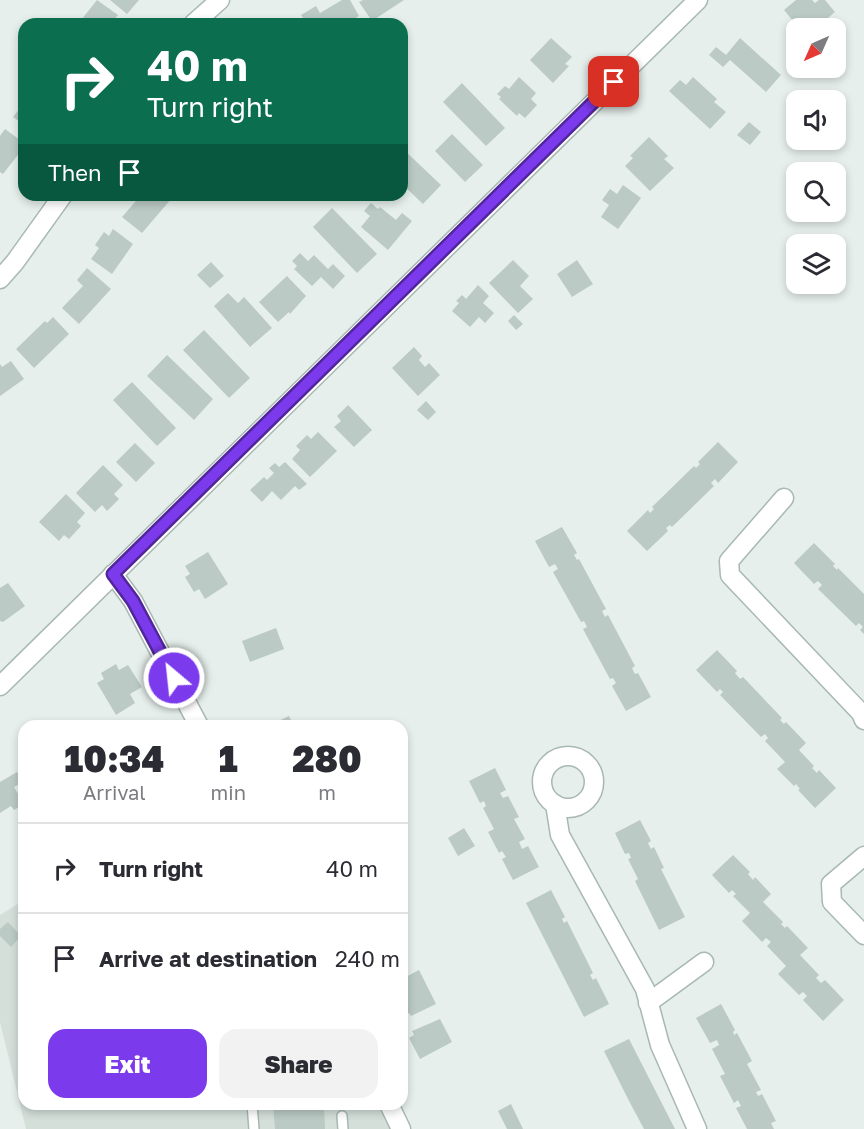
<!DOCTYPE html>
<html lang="en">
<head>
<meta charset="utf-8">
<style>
	:root { --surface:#fff; --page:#f2f2f3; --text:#2b2b33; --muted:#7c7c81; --line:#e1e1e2; --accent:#7c3aed }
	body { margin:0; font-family:"Golos Text",sans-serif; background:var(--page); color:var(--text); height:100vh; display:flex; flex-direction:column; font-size:22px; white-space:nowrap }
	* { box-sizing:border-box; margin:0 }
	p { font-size:20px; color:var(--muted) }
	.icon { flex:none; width:33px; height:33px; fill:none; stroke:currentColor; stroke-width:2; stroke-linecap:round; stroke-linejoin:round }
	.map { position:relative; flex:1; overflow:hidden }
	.panel { position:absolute; left:18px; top:720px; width:390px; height:390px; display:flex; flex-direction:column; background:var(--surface); border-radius:18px; box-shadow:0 3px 9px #0003 }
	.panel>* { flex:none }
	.hud { position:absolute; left:18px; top:18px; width:390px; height:183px; border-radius:18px; box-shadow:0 3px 9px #0003; background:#0b6e4f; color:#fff; overflow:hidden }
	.needle { width:39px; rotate:225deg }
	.controls { position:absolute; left:786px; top:18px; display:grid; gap:12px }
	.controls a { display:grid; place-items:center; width:60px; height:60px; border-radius:12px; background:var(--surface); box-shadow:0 3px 9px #0003; font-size:30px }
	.pin { position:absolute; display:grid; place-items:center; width:51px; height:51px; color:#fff; margin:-26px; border-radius:12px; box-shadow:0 3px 9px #0006 }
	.me { position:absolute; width:66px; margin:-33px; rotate:332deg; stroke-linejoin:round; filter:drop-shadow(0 0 4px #0008) }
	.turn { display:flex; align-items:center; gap:21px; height:126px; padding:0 30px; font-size:27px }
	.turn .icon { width:78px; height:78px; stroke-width:2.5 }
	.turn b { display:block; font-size:42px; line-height:51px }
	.then { display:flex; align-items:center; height:57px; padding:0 30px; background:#0003; gap:12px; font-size:22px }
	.eta { display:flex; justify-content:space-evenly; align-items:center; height:102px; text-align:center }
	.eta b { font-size:36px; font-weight:800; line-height:42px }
	.cta { display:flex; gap:12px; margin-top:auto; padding:12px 30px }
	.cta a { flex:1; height:69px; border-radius:18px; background:var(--accent); color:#fff; font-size:24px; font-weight:800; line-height:69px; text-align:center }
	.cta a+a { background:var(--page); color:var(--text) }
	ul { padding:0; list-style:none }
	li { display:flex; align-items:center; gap:18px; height:90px; padding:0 30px; border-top:2px solid var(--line) }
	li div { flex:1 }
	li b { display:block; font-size:22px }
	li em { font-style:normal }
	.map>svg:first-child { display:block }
</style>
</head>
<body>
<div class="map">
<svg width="864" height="1129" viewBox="0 0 864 1129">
	<rect width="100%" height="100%" fill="#e6efeb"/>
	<path fill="#d4dfda" d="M24 900V1104H387L399 1129H26L0 1022V915Z"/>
	<path fill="#bbcac4" d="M97 0 118 15 112 22 114 24H78Z
		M110 0H139L127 14Z
		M342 0H350L359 16 346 24H307L301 15 316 6 320 13Z
		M363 0H404L372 21 359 2Z
		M796 0H812L815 3 819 0H825L835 12 816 28H806L798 19 794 22 784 10Z
		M551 38 572 57 565 64 569 66 553 83 530 60Z
		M740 38 781 75 766 92 730 60 723 67 709 55 716 47 726 55Z
		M519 77 536 93 531 99 537 105 525 118 519 113 517 116 499 99 501 97 497 94 505 86 509 89Z
		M693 77 717 99 714 102 726 112 710 129 669 91 680 80 686 85Z
		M462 83 505 128 486 146 443 102Z
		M24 103V125L13 117Z
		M749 122 761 132 750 145 737 135Z
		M5 129 24 143V147L3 174 0 172V136Z
		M452 134 483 165 465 182 435 151Z
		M649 137 668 156 664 159 674 168 650 191 625 166 633 158 630 156Z
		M402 148 441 185 423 204 402 184Z
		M623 185 641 198 618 229 601 217 609 205 602 200 610 189 617 194Z
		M141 195H168L172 198 142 233 122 217Z
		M371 203 378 209 380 207 396 220 402 213 412 221 388 250 361 227 370 216 364 211Z
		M332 208 377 254 357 273 313 227Z
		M113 229 133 244 112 274 91 259 99 248 95 245 104 232 109 236Z
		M300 253 308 261 314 255 328 269 333 264 345 276 333 289 321 277 312 286 294 269 297 266 292 261Z
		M513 260 529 276 520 286 533 299 518 313 489 283Z
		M577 260 593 284 572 297 557 274Z
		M211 262 224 276 210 288 197 275Z
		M87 268 111 289 79 324 62 308 83 286 77 280Z
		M287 276 306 296 290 314 289 312 278 322 259 302Z
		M478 285 489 296 483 303 494 313 485 323 479 317 470 327 452 311 459 303 456 301 462 295 466 299Z
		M228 293 238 303 244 297 272 328 250 347 214 306Z
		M514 315 523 324 516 330 508 321Z
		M53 317 69 334 34 368 16 349 45 321 47 323Z
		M204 330 250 378 229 398 183 350Z
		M414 347 422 356 419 360 425 367 429 363 440 375 418 396 392 368Z
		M167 355 213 399 194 420 147 376Z
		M11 361 24 379 0 396V364L2 367Z
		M132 382 176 428 157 446 113 400Z
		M426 401 436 412 428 420 417 410Z
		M348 405 372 430 354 447 334 427 341 421 337 416Z
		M318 432 337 451 310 477 292 459 300 450 296 446 307 435 311 439Z
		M718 442 738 462 718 483 715 479 711 483 714 486 672 527 670 525 666 528 668 531 647 551 627 531 648 510 650 513 654 509 652 507 694 466 696 468 700 464 698 462Z
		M135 443 155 463 136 482 116 462Z
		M285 462 307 484 299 490 295 486 281 500 272 491 262 502 250 490 264 477 267 480 274 473 269 468 275 463 279 467Z
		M103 465 123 485 114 494 119 499 107 511 102 505 95 512 76 493Z
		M66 494 85 513 77 522 81 526 69 539 64 535 59 541 39 522Z
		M562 527 577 553 574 555 577 560 579 559 606 609 602 611 605 617 608 615 635 666 632 668 635 674 638 673 651 697 626 711 612 686 616 683 613 678 610 679 583 629 587 627 584 621 581 622 553 572 558 569 555 564 549 567 535 541Z
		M814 543 835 564 833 566 837 570 838 568 864 594V634L860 630 863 627 859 623 856 626 818 589 822 585 818 581 814 584 794 563Z
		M208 552 228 584 205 599 199 589 194 592 185 577 190 574 185 566Z
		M8 583 25 606 3 622 0 621V588Z
		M276 628 284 649 250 662 242 641Z
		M717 650 737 671 735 673 740 679 743 677 782 718 780 720 784 724 786 722 806 743 799 750 814 766 812 768 817 773 819 770 836 788 815 808 798 790 800 789 796 784 794 786 777 769 785 762 765 741 768 738 765 734 761 737 720 695 723 692 720 689 717 692 696 670Z
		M116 664 119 670 128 665 142 687 130 694 135 703 116 715 97 683 104 679 101 673Z
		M289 716 294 726H252L265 720 268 726Z
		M495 768 506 790 500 793 503 798 508 796 519 817 514 819 525 839 519 842 522 849 528 846 539 867 513 880 502 859 506 857 502 851 499 853 488 832 494 829 483 808 486 806 484 801 480 803 469 781Z
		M17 772 23 782 14 787 24 804 14 810 11 806 0 813V782Z
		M640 820 651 841 648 843 651 849 654 847 664 868 661 869 685 917 659 930 635 881 638 879 628 859 631 858 629 853 625 854 615 833Z
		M464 828 475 846 458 856 448 838Z
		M733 855 750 872 748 874 753 880 755 877 771 894 763 902 783 922 781 924 785 928 787 926 808 948 800 955 819 975 816 978 821 983 825 980 844 1000 823 1021 803 1000 807 996 803 992 799 995 778 974 786 966 767 946 771 942 766 938 762 942 742 921 750 913 733 896 736 894 732 890 729 893 712 875Z
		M551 890 565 917 562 919 564 923 567 921 593 973 590 975 593 980 596 978 609 1004 584 1017 526 903Z
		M8 922 21 936 11 947 0 936V929Z
		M419 970 436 1004 411 1016 409 1013 404 1016 402 1011V979Z
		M721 1004 735 1030 733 1032 734 1035 737 1033 752 1061 747 1064 761 1090 756 1092 758 1096 762 1094 776 1121 771 1123 774 1129H747L736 1108 741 1106 738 1100 734 1103 720 1076 725 1074 712 1049 719 1045 717 1040 710 1043 696 1018Z
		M440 1019 452 1042 420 1059 409 1038 414 1035 412 1031Z
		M629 1039 675 1129H644L628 1099 604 1051Z
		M273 1104H324L325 1129H275Z
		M511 1104 523 1129H507L498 1111Z"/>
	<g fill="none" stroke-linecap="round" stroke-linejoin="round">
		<g stroke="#a8b8b2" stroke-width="12">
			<path id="service" d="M252 1104 254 1129
				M342 1116 343 1129"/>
		</g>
		<g stroke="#a8b8b2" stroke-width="21">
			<path id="minor" d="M193 24 220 0
				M0 279 15 262 63 195
				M784 498 729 561 730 575 861 713 864 720
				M113 574 133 601 199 726
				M0 686 698 0
				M542 782a26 26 0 1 1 52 0a26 26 0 1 1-52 0Z
				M555 804 560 835 645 989 660 1045 697 1129
				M864 856 831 884 832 902 864 935
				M648 1003 704 962
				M389 1104 401 1129"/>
		</g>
		<use href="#service" stroke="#fff" stroke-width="9"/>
		<use href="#minor" stroke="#fff" stroke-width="18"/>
	</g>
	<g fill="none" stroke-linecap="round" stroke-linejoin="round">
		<g stroke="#51269a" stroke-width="15">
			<path id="route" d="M174 678 133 601 113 574 614 82"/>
		</g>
		<use href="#route" stroke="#7c3aed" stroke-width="10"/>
	</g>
</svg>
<div class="controls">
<a><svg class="needle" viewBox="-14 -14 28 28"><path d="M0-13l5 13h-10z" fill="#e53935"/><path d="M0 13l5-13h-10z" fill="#7c7c81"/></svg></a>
<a><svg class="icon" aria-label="sound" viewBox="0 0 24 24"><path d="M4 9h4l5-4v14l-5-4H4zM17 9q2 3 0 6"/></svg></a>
<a><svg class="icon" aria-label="search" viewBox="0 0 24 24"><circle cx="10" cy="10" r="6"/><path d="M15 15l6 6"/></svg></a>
<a><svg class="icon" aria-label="layers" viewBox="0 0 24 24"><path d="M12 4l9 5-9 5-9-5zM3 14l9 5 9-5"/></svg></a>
</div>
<div class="pin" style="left:614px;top:82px;background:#d93025"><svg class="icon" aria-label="arrive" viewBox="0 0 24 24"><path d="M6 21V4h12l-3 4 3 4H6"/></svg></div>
<svg class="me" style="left:174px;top:678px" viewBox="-20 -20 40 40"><circle r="17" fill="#7c3aed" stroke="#fff" stroke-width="3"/><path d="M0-11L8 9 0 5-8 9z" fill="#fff"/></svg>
<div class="hud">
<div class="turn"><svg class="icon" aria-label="right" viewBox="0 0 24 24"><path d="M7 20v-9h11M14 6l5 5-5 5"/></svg><div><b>40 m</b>Turn right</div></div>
<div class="then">Then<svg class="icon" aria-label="arrive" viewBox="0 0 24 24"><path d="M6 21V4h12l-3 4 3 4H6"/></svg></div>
</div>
<section class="panel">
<div class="eta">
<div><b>10:34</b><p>Arrival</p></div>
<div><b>1</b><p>min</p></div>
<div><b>280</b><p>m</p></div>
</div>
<ul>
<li><svg class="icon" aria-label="right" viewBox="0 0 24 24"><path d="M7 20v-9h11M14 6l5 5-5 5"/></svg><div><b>Turn right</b></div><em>40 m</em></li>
<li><svg class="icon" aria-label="arrive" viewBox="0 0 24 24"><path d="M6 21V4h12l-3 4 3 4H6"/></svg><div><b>Arrive at destination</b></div><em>240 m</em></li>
</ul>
<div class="cta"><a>Exit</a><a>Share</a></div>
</section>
</div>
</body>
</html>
